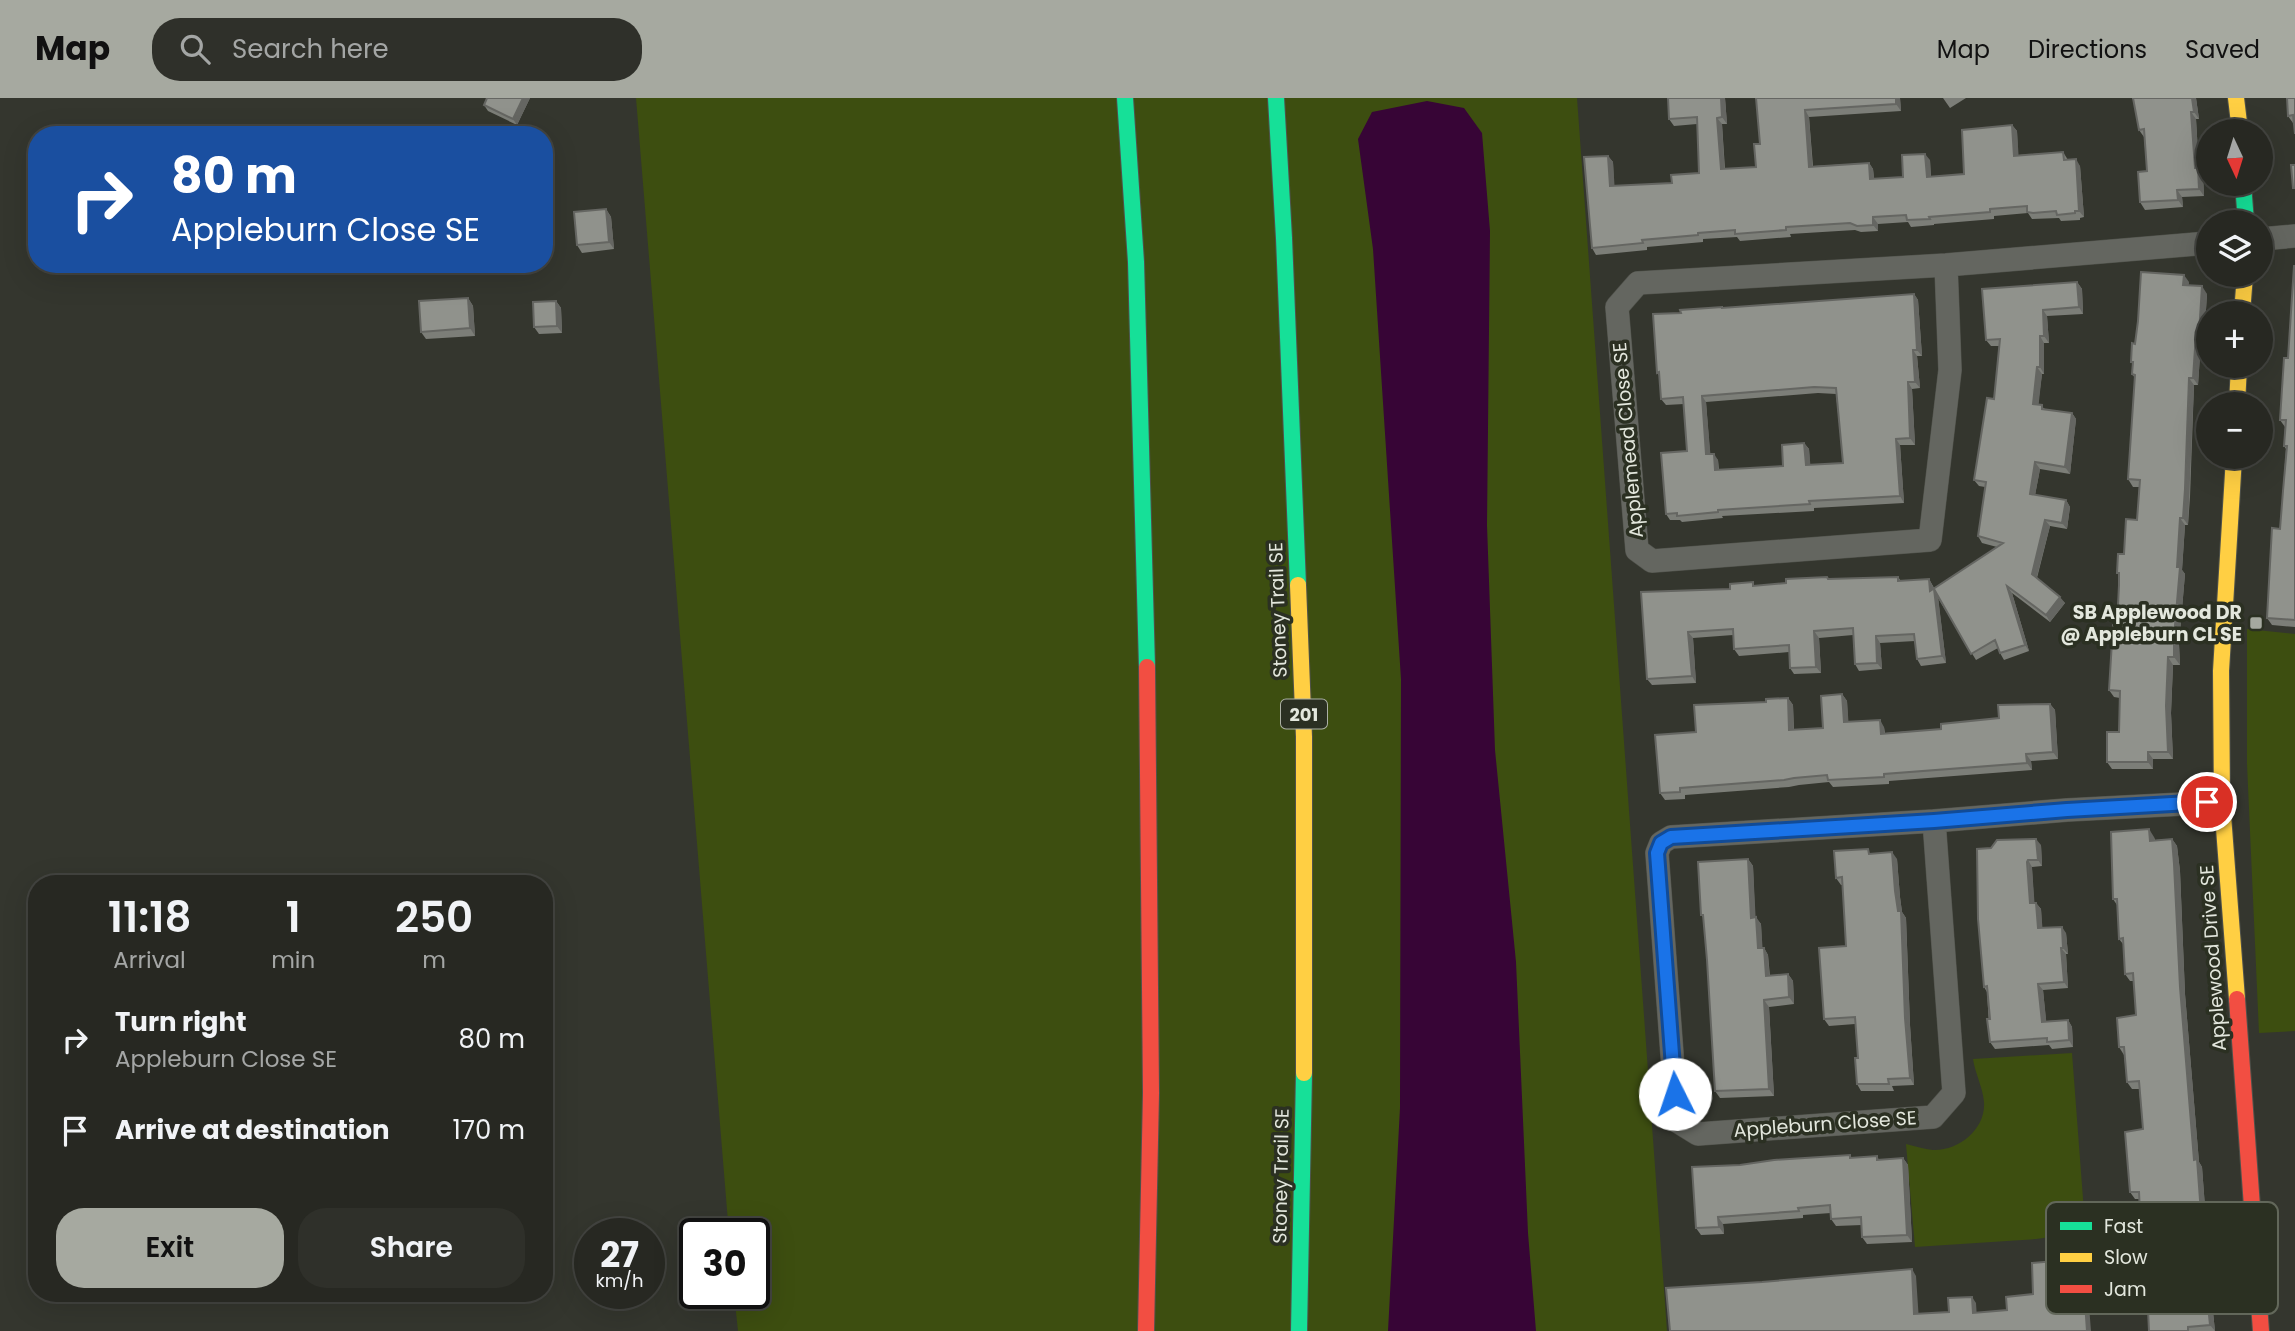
<!DOCTYPE html>
<html lang="en">
<head>
<meta charset="utf-8">
<style>
	:root { --surface:#272822; --page:#2f302a; --text:#f1f3f6; --muted:#a4a6a5; --line:#434440; --accent:#a6a9a0 }
	body { margin:0; font-family:Poppins,sans-serif; background:var(--page); color:var(--text); height:100vh; display:flex; flex-direction:column; font-size:26px; white-space:nowrap }
	* { box-sizing:border-box; margin:0 }
	p { font-size:23px; color:var(--muted) }
	.icon { flex:none; width:38px; height:38px; fill:none; stroke:currentColor; stroke-width:2; stroke-linecap:round; stroke-linejoin:round }
	.map { position:relative; flex:1; overflow:hidden }
	.side { position:absolute; left:28px; top:777px; width:525px; height:427px; display:flex; flex-direction:column; background:var(--surface); border-radius:28px; box-shadow:0 7px 28px #0002,0 0 0 2px var(--line) }
	.side>* { flex:none }
	.guide { position:absolute; left:28px; top:28px; width:525px; height:147px; border-radius:28px; box-shadow:0 7px 28px #0002,0 0 0 2px var(--line); background:#1a4fa0; color:#fff; overflow:hidden }
	.needle { width:46px; rotate:176deg }
	.controls { position:absolute; left:2196px; top:21px; display:grid; gap:14px }
	.controls a { display:grid; place-items:center; width:77px; height:77px; border-radius:50%; background:var(--surface); box-shadow:0 7px 28px #0002,0 0 0 2px var(--line); font-size:35px }
	.speed { position:absolute; left:574px; top:1120px; display:flex; gap:14px; font-size:35px; font-weight:700; text-align:center }
	.speed>* { display:grid; place-content:center; width:91px; height:91px; border-radius:50%; background:var(--surface); box-shadow:0 7px 28px #0002,0 0 0 2px var(--line); line-height:1 }
	.speed small { font-size:18px; font-weight:400 }
	.speed .limit { border:4px solid #111; border-radius:10px; background:#fff; color:#111 }
	.pin { position:absolute; display:grid; place-items:center; width:60px; height:60px; color:#fff; margin:-30px; border:4px solid #fff; border-radius:50%; box-shadow:0 2px 7px #0007 }
	.me { position:absolute; width:77px; margin:-38px; rotate:356deg; stroke-linejoin:round; filter:drop-shadow(0 0 5px #0008) }
	.turn { display:flex; align-items:center; gap:24px; height:147px; padding:0 28px; font-size:32px }
	.turn .icon { width:91px; height:91px; stroke-width:2.5 }
	.turn b { display:block; font-size:49px; line-height:60px }
	.eta { display:flex; justify-content:space-evenly; align-items:center; height:119px; text-align:center }
	.eta b { font-size:42px; font-weight:600; line-height:49px }
	.primary-button { display:flex; gap:14px; margin-top:auto; padding:14px 28px }
	.primary-button a { flex:1; height:80px; border-radius:28px; background:var(--accent); color:#111; font-size:28px; font-weight:600; line-height:80px; text-align:center }
	.primary-button a+a { background:var(--page); color:var(--text) }
	ul { padding:0; list-style:none }
	li { display:flex; align-items:center; gap:21px; height:91px; padding:0 28px }
	li div { flex:1 }
	li b { display:block; font-size:26px }
	li em { font-style:normal }
	header { display:flex; align-items:center; gap:42px; box-sizing:border-box; height:98px; padding:0 35px; background:var(--accent); color:#111 }
	header strong { font-size:33px }
	nav { display:flex; gap:38px; margin-inline-start:auto; font-size:24px }
	.search { width:490px; height:63px; background:var(--page); display:flex; align-items:center; gap:18px; box-sizing:border-box; padding:0 24px; border-radius:28px; color:var(--muted); font-size:26px }
	.map>svg:first-child { display:block }
</style>
</head>
<body>
<header>
<strong>Map</strong>
<div class="search"><svg class="icon" aria-label="search" viewBox="0 0 24 24"><circle cx="10" cy="10" r="6"/><path d="M15 15l6 6"/></svg>Search here</div>
<nav><a>Map</a><a>Directions</a><a>Saved</a></nav>
</header>
<div class="map">
<svg width="2295" height="1233" viewBox="0 0 2295 1233">
	<rect width="100%" height="100%" fill="#34362e"/>
	<path fill="#3d4e10" d="M636 0H1577L1667 1233H738L734 1195H754V1136H729Z
		M2247 531 2295 536V933L2259 935 2247 666Z
		M2072 955 2085 1127 2074 1136 2036 1141 1915 1149 1906 1046C1915 1048 1924 1051 1933 1052 1959 1053 1986 1031 1984 1004 1983 990 1975 975 1973 961Z"/>
	<path fill="#370536" d="M1427 3 1464 10 1482 35 1490 133 1487 427 1495 652 1516 864 1528 1135 1536 1233H1388L1400 1010 1401 581 1373 151 1358 41 1372 14Z"/>
	<g fill="none" stroke-linecap="round" stroke-linejoin="round">
		<g stroke="#50524b" stroke-width="24">
			<path id="street" d="M2261 141 2295 138
				M1946 167 1950 272 1930 442 1652 463 1637 452 1617 209 1638 185 1946 167 2208 145
				M1934 723 1954 995 1933 1019 1698 1036 1677 1023 1657 755 1661 745 1671 739 1934 723 2067 712 2222 704"/>
		</g>
		<g stroke="#50524b" stroke-width="18">
			<path id="fast" d="M1125 0 1136 164 1147 569
				M1276 0 1284 140 1298 487
				M2243 86 2246 124
				M1299 1233 1304 975"/>
		</g>
		<g stroke="#50524b" stroke-width="18">
			<path id="slow" d="M2236 0 2240 33
				M2242 215 2245 177
				M2237 306 2239 268
				M2234 359 2221 573 2222 704 2237 901
				M1298 487 1304 639V975"/>
		</g>
		<g stroke="#50524b" stroke-width="18">
			<path id="jam" d="M2237 901 2261 1233
				M1146 1233 1151 995 1147 569"/>
		</g>
		<use href="#street" stroke="#646660" stroke-width="23"/>
		<use href="#fast" stroke="#16e098" stroke-width="16"/>
		<use href="#slow" stroke="#ffcf43" stroke-width="16"/>
		<use href="#jam" stroke="#f24e42" stroke-width="16"/>
	</g>
	<path fill="#7c7e78" fill-rule="evenodd" d="M530 0 517 27 488 13 484 7Z
		M1668 0H1725L1727 26H1722L1725 71 1756 69 1760 46 1756 0H1900L1901 13 1809 19 1813 68 1869 65 1873 71 1874 81 1903 79 1930 62 1931 79 1964 76 2012 27 2017 33 2018 57 2063 54 2068 62 2080 68 2084 119 2080 120V122L2061 123 2059 120 2032 121 2028 115 1994 118V121L1934 126V127L1911 129 1908 124 1878 126V133L1861 134 1855 132 1790 136 1791 139 1740 143 1737 139 1703 141V144L1647 149V152L1596 157 1592 150 1608 58 1613 64 1614 88 1672 85 1699 75 1697 26 1674 28 1669 21Z
		M1943 0H1966L1950 10Z
		M2132 0H2196L2199 21H2196L2199 72 2203 77 2204 98 2182 99 2183 109 2145 112 2140 104 2147 73 2144 39 2139 32 2134 3Z
		M2295 0 2294 25H2293L2288 18Z
		M606 111 611 119 614 151 582 155 577 147Z
		M2295 168V529L2272 527 2267 520 2280 431 2286 351 2284 348 2285 329 2280 322 2288 260Z
		M2077 184 2082 191 2083 216 2047 218 2049 245H2044V276H2042L2038 306 2045 311 2072 315 2076 321 2070 376 2040 371 2035 397 2066 402 2070 409 2067 431 2050 428 2037 480 2065 505 2050 524 2012 495 2029 553 2004 562 2000 555 1998 550 1976 562 1938 500 1946 565 1921 568 1917 561 1915 543 1880 545 1882 571 1859 573 1855 566 1853 537 1819 540 1821 575 1794 576 1790 570 1789 554 1739 558 1734 551 1733 537 1693 540 1696 585 1652 587 1647 581 1641 494 1730 491 1755 488 1829 481 1898 479 1901 483 1929 481 1933 488 1934 490 1997 449 1982 445 1978 438 1985 389 1979 388 1974 382 1994 301 1999 248H1991L1986 242Z
		M2189 184 2188 187 2207 196 2204 243H2201L2198 287H2194L2190 399 2188 427H2185L2182 472 2185 476 2179 546 2180 567H2173L2171 615 2173 661H2153V671H2112L2107 664 2119 634 2120 600 2114 599 2109 592 2117 527 2119 487V477L2117 475 2137 422 2139 389H2133L2128 381 2135 280 2132 276 2133 267 2131 264 2135 246Z
		M1914 196 1918 202 1922 258H1917L1920 290 1912 291 1915 347H1900L1904 405 1814 410V413L1722 418 1723 420 1682 424 1680 422H1670L1666 416 1687 353 1684 306 1666 307 1661 301 1660 278 1657 275 1723 210ZM1818 295 1836 296 1843 365 1810 367 1809 351 1804 345 1783 368 1719 372 1718 362 1710 356 1706 304Z
		M468 200 473 208 475 238 426 241 421 234Z
		M556 203 561 210 562 235 539 236 534 229Z
		M1842 596 1847 603 1848 624 1884 629 1885 635 1941 631 1999 620 2050 606 2055 612 2058 661 2031 663 2032 672 1889 683V686L1833 689 1829 684 1799 687 1789 689 1685 697V701L1665 702 1660 695 1696 634 1766 604 1788 600 1793 607 1794 632 1823 630Z
		M2154 739 2155 742 2172 741 2177 748 2180 773 2185 896 2199 1064 2202 1069 2207 1136V1161H2205L2208 1207 2213 1214 2215 1233H2149L2147 1177 2141 1170 2156 1136 2139 1101H2135L2130 1094 2143 1031 2139 991H2132L2127 984 2124 957 2119 949 2136 917 2134 883H2130L2125 876 2123 846 2119 841 2117 807 2113 801Z
		M2041 747 2042 768 2032 769V771L2034 805H2036L2041 811 2042 830 2066 835 2068 856H2066L2068 890 2043 892 2046 923 2068 922 2072 929 2073 949 2052 951 2049 947 1995 951 1990 944 1987 894 1984 889 1991 750Z
		M1872 756 1897 761 1900 799 1902 814 1906 820 1910 927 1914 987 1892 988 1894 993H1861L1857 986 1858 960 1855 926 1829 928 1824 921 1846 848 1843 787H1841L1836 780Z
		M1748 761 1753 768 1755 819 1761 826 1762 850H1764L1768 857 1770 878 1788 876 1793 883 1794 906 1769 909 1774 998 1720 1000 1715 993 1707 862 1703 819 1701 817Z
		M1850 1057 1852 1060 1877 1058 1879 1062 1903 1060 1908 1067 1912 1144 1867 1146 1862 1139V1127L1836 1128 1831 1121V1115L1803 1117V1120L1723 1126 1724 1136 1701 1137 1696 1130 1740 1067Z"/>
	<path fill="#656662" d="M523 0H530L517 27 513 21Z
		M1721 0H1725L1727 26 1722 19Z
		M1896 0H1900L1901 13 1896 6Z
		M2192 0H2196L2199 21 2194 14Z
		M1805 12 1809 19 1813 75 1809 69Z
		M2191 14 2196 21 2199 72 2203 77 2204 98 2199 91 2195 70Z
		M1717 20 1722 26 1725 78 1721 71Z
		M2012 27 2017 33 2019 64 2014 58Z
		M1925 56 1930 62 1931 86 1927 79Z
		M1608 58 1613 64 1615 95 1610 88Z
		M2076 61 2080 68 2084 119 2079 113Z
		M1869 65 1873 71 1875 87 1870 81Z
		M2177 92 2182 99 2183 109 2178 102Z
		M606 111 611 119 614 151 609 144Z
		M1873 119 1878 126V133L1873 127Z
		M2184 177 2189 184 2188 194 2183 187Z
		M2077 184 2082 191 2083 216 2079 209Z
		M2202 188 2207 196 2204 243 2199 236Z
		M1914 196 1918 202 1922 258 1917 252Z
		M468 200 473 208 475 238 470 230Z
		M556 203 561 210 562 235 557 228Z
		M2043 212 2047 218 2049 245 2044 238Z
		M2196 236 2201 243 2198 287 2193 280Z
		M2040 238 2044 245V276L2040 269Z
		M1913 252 1917 258 1920 290 1915 284Z
		M2037 269 2042 276 2038 312 2033 306Z
		M2189 280 2194 287 2188 427 2183 420Z
		M1908 284 1912 291 1915 347 1910 340Z
		M1702 298 1706 304 1711 363 1706 356Z
		M2072 315 2076 321 2070 376 2065 369Z
		M1896 341 1900 347 1904 405 1900 398Z
		M1804 345 1809 351 1811 374 1806 367Z
		M1714 356 1718 362 1719 379 1715 372Z
		M2035 364 2040 371 2034 403 2030 396Z
		M2066 402 2070 409 2067 431 2062 425Z
		M2180 420 2185 427 2182 472 2185 476 2179 546 2180 567 2174 559V539Z
		M2045 422 2050 428 2036 482 2032 476Z
		M1929 481 1938 498 1946 565 1942 558 1930 493Z
		M2007 488 2012 495 2029 553 2025 547Z
		M2060 499 2065 505 2050 524 2046 517Z
		M1814 533 1819 540 1821 575 1816 569Z
		M1688 534 1693 540 1696 585 1692 578Z
		M1876 538 1880 545 1882 571 1877 565Z
		M2168 559 2173 567 2171 615 2173 661 2168 654 2166 608Z
		M1842 596 1847 603 1849 631 1844 624Z
		M1788 600 1793 607 1794 639 1789 632Z
		M2050 606 2055 612 2058 661 2053 654Z
		M1880 622 1884 629 1885 642 1881 636Z
		M2148 654 2153 661V671L2148 664Z
		M2026 656 2031 663 2032 672 2027 665Z
		M2149 731 2154 739 2155 750 2150 743Z
		M2036 741 2041 747 2042 768 2038 762Z
		M2172 741 2177 748 2180 773 2185 896 2199 1064 2202 1069 2207 1136V1161L2202 1154 2194 1062 2180 889Z
		M1892 754 1897 761 1900 799 1902 814 1906 820 1910 927 1914 987 1910 980 1898 813 1895 793Z
		M1748 761 1753 768 1756 827 1751 820Z
		M2028 762 2032 769 2035 812 2030 805Z
		M2036 805 2041 811 2043 837 2038 830Z
		M1756 819 1761 826 1763 857 1758 850Z
		M2062 829 2066 835 2068 856 2063 850Z
		M1764 850 1768 857 1770 885 1766 878Z
		M2061 850 2066 856 2068 890 2064 884Z
		M1788 876 1793 883 1794 906 1789 899Z
		M2038 886 2043 892 2047 930 2042 924Z
		M1764 902 1769 909 1774 998 1769 991Z
		M2068 922 2072 929 2073 949 2069 942Z
		M1903 1060 1908 1067 1912 1144 1907 1137Z
		M1718 1119 1723 1126 1724 1136 1719 1129Z
		M2200 1154 2205 1161 2208 1207 2213 1214 2215 1233 2210 1227 2204 1207Z
		M2079 1161 2083 1167 2085 1190 2088 1195 2091 1233H2087Z
		M1912 1171 1916 1178 1919 1223 1914 1216Z
		M1972 1199 1976 1205 1977 1221 1973 1215Z"/>
	<path fill="#90928c" stroke="#656662" stroke-width="2" fill-rule="evenodd" d="M487 0H523L513 21 484 7Z
		M1668 0H1721L1722 19 1717 20 1721 71 1756 69 1754 46H1760L1756 0H1896V6L1805 12 1809 69 1869 65 1870 81 1903 79 1902 57 1925 56 1927 79 1964 76 1962 32 2012 27 2014 58 2063 54 2064 62 2076 61 2079 113H2075V115L2057 117 2056 113 2033 115 2027 114V108L1990 111V114L1929 119 1930 121 1907 122 1906 117 1873 119V127L1857 128 1850 125 1786 129V132L1735 136V132L1698 135V137L1642 142 1643 145 1592 150 1584 59 1608 58 1610 88 1672 85 1671 77 1699 75 1697 19 1669 21Z
		M2133 0H2192L2194 14H2191L2195 70H2198L2199 91 2177 92 2178 102 2140 104 2138 74 2147 73 2144 31 2139 32Z
		M2287 0H2295V36L2293 17 2288 18Z
		M2291 67H2295V90H2293Z
		M606 111 609 144 577 147 574 114Z
		M2294 168H2295V522L2267 520 2272 430 2280 431 2283 393 2287 348H2284L2286 322H2280L2284 260H2288Z
		M2141 174 2184 177 2183 187 2202 188 2199 236H2196L2193 280H2189L2185 391 2183 420H2180L2177 469H2180L2174 539V559H2168L2166 608 2168 654H2148V664H2107V634H2119L2120 593 2109 592 2113 527H2117L2119 487V475H2117L2118 456H2124L2126 421 2137 422 2140 382 2128 381 2135 277 2132 276 2133 264H2131L2132 245 2135 246 2138 223Z
		M2077 184 2079 209 2043 212 2044 238H2040V269H2037L2033 306 2042 307V311L2072 315 2065 369 2035 364 2030 396 2066 402 2062 425 2045 422 2032 476 2060 499 2046 517 2007 488 2025 547 2000 555 1995 542 1971 556 1934 491 1942 558 1917 561 1914 536 1876 538 1877 565 1855 566 1853 530 1814 533 1816 569 1790 570 1789 547 1734 551 1733 531 1688 534 1692 578 1647 581 1641 494 1730 491V486L1753 484V488L1786 485V481L1827 479 1828 481 1898 479V483L1929 481 1930 493 2003 445 1978 438 1986 384 1974 382 1987 300 1994 301 2000 241 1986 242 1982 191Z
		M1914 196 1917 252H1913L1915 284H1908L1910 340 1896 341 1900 398 1809 403 1810 406 1718 412V414L1677 418V415L1666 416 1661 355 1687 353 1683 299 1661 301 1659 274 1657 275 1653 216 1681 215 1680 212 1722 209V210ZM1814 289 1836 290 1843 365 1806 367 1804 345 1782 347 1783 368 1715 372 1714 356H1706L1702 298Z
		M468 200 470 230 421 234 419 203Z
		M556 203 557 228 534 229 533 204Z
		M1842 596 1844 624 1880 622 1881 636 1941 631V626L1999 620 1998 607 2050 606 2053 654 2026 656 2027 665 1884 676V679L1828 682 1827 677 1794 680 1784 682 1680 690V694L1660 695 1655 637 1696 634 1694 607 1766 604V601L1788 600 1789 632 1823 630 1821 598Z
		M2149 731 2150 743 2172 741 2174 766 2180 889 2194 1062 2197 1061 2202 1129V1154H2200L2204 1207H2208L2210 1227 2188 1229V1233H2149L2146 1169 2141 1170 2138 1138 2156 1136 2140 1115 2139 1094H2130L2125 1034 2143 1031 2139 983 2127 984 2124 949H2119L2117 920 2136 917 2133 875 2125 876 2123 840 2119 841 2117 801H2113L2111 734Z
		M2036 741 2038 762H2028L2027 764 2030 805H2036L2038 830 2062 829 2063 850H2061L2064 884 2038 886 2042 924 2068 922 2069 942 2047 944V940L1990 944 1987 921H1990L1987 888 1984 889 1978 821 1977 751 1991 750 1997 742Z
		M1868 751 1869 756 1892 754 1895 793 1898 813H1901L1905 920 1910 980 1888 981 1889 986H1857L1855 960H1858L1855 919 1824 921 1819 850 1846 848 1842 779 1836 780 1834 753Z
		M1748 761 1751 820 1756 819 1758 850H1764L1766 878 1788 876 1789 899 1764 902 1769 991 1715 993 1707 862 1703 817H1701L1698 764Z
		M1850 1057V1060L1877 1058V1062L1903 1060 1907 1137 1862 1139 1861 1119 1831 1121 1830 1107 1798 1110 1799 1113 1718 1119 1719 1129 1696 1130 1692 1069 1740 1067 1774 1062Z
		M2079 1161 2081 1189H2084L2087 1233H1670L1666 1190 1762 1184 1912 1171 1914 1216 1949 1214 1948 1200 1972 1199 1973 1215 2007 1212 2006 1199 2033 1196 2032 1165Z"/>
	<g fill="none" stroke-linecap="round" stroke-linejoin="round">
		<g stroke="#114b97" stroke-width="18">
			<path id="route" d="M1675 996 1657 755 1661 745 1671 739 1934 723 2067 712 2207 704"/>
		</g>
		<use href="#route" stroke="#1a73e8" stroke-width="12"/>
	</g>
	<rect fill="#a6a9a0" stroke="#2b3022" stroke-width="2.5" x="2249" y="518" width="14" height="14" rx="3.5"/>
	<g text-anchor="middle" dominant-baseline="central" stroke-width="7" stroke-linejoin="round" paint-order="stroke">
		<rect fill="#2b3022" stroke="#acb0a5" stroke-width="2" x="1281" y="601.5" width="46" height="29" rx="5"/>
		<g font-size="18" font-weight="bold" fill="#e3e7dd">
			<text x="1304" y="616">201</text>
		</g>
		<g font-size="19" fill="#e3e7dd" stroke="#2b3022">
			<text transform="translate(1628 342) rotate(-95)">Applemead Close SE</text>
			<text transform="translate(1278 512) rotate(-92)">Stoney Trail SE</text>
			<text transform="translate(2213 860) rotate(-94)">Applewood Drive SE</text>
			<text transform="translate(1825 1026) rotate(-4)">Appleburn Close SE</text>
			<text transform="translate(1281 1078) rotate(-89)">Stoney Trail SE</text>
		</g>
		<g font-size="19" font-weight="bold" fill="#e3e7dd" stroke="#2b3022" text-anchor="end">
			<text x="2242" y="514">SB Applewood DR<tspan x="2242" dy="22">@ Appleburn CL SE</tspan></text>
		</g>
	</g>
	<rect x="2046" y="1104" width="232" height="112" rx="10" fill="#2b3022" stroke="#62675a" stroke-width="2"/>
	<rect x="2060" y="1124" width="32" height="8" fill="#16e098"/>
	<rect x="2060" y="1155" width="32" height="9" fill="#ffcf43"/>
	<rect x="2060" y="1187" width="32" height="8" fill="#f24e42"/>
	<g font-size="19" fill="#e3e7dd">
		<text x="2104" y="1135">Fast</text>
		<text x="2104" y="1166">Slow</text>
		<text x="2104" y="1198">Jam</text>
	</g>
</svg>
<div class="controls">
<a><svg class="needle" viewBox="-14 -14 28 28"><path d="M0-13l5 13h-10z" fill="#e53935"/><path d="M0 13l5-13h-10z" fill="#a4a6a5"/></svg></a>
<a><svg class="icon" aria-label="layers" viewBox="0 0 24 24"><path d="M12 4l9 5-9 5-9-5zM3 14l9 5 9-5"/></svg></a>
<a>+</a>
<a>−</a>
</div>
<div class="speed"><div>27<small>km/h</small></div><div class="limit">30</div></div>
<div class="pin" style="left:2207px;top:704px;background:#d93025"><svg class="icon" aria-label="arrive" viewBox="0 0 24 24"><path d="M6 21V4h12l-3 4 3 4H6"/></svg></div>
<svg class="me" style="left:1675px;top:996px" viewBox="-20 -20 40 40"><circle r="19" fill="#fff"/><path d="M0-13L10 11 0 6-10 11z" fill="#1a73e8"/></svg>
<div class="guide">
<div class="turn"><svg class="icon" aria-label="right" viewBox="0 0 24 24"><path d="M7 20v-9h11M14 6l5 5-5 5"/></svg><div><b>80 m</b>Appleburn Close SE</div></div>
</div>
<section class="side">
<div class="eta">
<div><b>11:18</b><p>Arrival</p></div>
<div><b>1</b><p>min</p></div>
<div><b>250</b><p>m</p></div>
</div>
<ul>
<li><svg class="icon" aria-label="right" viewBox="0 0 24 24"><path d="M7 20v-9h11M14 6l5 5-5 5"/></svg><div><b>Turn right</b><p>Appleburn Close SE</p></div><em>80 m</em></li>
<li><svg class="icon" aria-label="arrive" viewBox="0 0 24 24"><path d="M6 21V4h12l-3 4 3 4H6"/></svg><div><b>Arrive at destination</b></div><em>170 m</em></li>
</ul>
<div class="primary-button"><a>Exit</a><a>Share</a></div>
</section>
</div>
</body>
</html>
